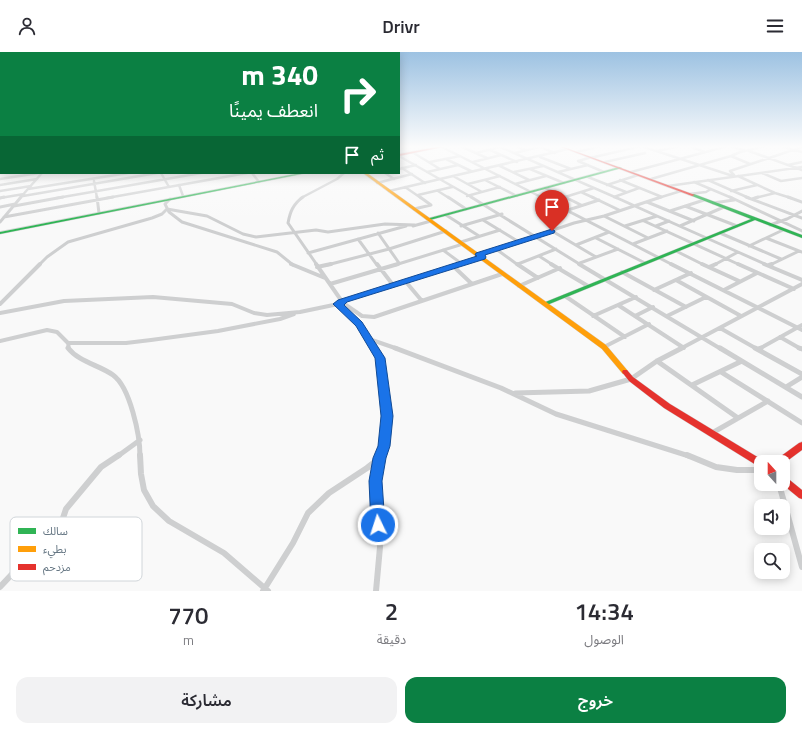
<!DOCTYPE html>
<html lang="ar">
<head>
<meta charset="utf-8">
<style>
	:root { --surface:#fff; --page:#f2f2f3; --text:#2b2b33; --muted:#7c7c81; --accent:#0b8043 }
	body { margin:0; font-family:"Titillium Web","Noto Sans Arabic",sans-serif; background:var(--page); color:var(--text); direction:rtl; height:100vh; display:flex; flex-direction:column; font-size:15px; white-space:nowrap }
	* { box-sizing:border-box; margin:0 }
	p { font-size:13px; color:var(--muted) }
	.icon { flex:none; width:22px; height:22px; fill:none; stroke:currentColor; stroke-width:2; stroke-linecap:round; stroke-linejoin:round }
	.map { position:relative; height:539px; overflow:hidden; direction:ltr }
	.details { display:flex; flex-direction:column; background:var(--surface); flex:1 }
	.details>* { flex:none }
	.guide { position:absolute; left:0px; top:0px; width:400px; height:122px; box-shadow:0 2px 10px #0003; direction:rtl; background:#0b8043; color:#fff; overflow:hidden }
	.needle { width:26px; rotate:339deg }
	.buttons { position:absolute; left:754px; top:403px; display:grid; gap:8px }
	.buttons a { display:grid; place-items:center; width:36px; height:36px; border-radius:8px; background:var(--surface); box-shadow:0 2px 10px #0003; font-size:20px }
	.pin { position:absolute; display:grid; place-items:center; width:34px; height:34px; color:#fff; margin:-41px -17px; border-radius:50% 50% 50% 0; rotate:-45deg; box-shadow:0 0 4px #0007 }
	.pin .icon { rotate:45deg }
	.me { position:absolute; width:44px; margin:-22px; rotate:356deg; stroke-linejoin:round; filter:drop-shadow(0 0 3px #0008) }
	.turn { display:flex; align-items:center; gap:14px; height:84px; padding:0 16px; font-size:18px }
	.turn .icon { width:52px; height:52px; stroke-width:2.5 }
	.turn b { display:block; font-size:28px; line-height:34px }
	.then { display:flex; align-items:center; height:38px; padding:0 16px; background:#0003; gap:8px; font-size:15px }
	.eta { display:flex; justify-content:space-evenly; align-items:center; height:68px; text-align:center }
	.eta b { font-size:24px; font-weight:600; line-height:28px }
	.button { display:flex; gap:8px; margin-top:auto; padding:8px 16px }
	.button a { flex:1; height:46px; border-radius:12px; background:var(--accent); color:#fff; font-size:16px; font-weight:600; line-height:46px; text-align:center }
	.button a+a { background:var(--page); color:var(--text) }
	header { display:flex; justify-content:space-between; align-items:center; height:52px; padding:0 16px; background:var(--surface); font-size:18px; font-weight:600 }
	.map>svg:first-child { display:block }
</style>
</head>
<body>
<header><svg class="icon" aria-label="menu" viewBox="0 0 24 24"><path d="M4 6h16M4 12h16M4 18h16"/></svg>Drivr<svg class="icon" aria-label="person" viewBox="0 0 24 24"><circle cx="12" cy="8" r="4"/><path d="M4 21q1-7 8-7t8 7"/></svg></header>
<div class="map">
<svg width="802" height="539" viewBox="0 0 802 539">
	<rect width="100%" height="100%" fill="#f9f9f9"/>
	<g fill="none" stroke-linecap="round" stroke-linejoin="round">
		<g stroke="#d5d6d7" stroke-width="1">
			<path id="fast" d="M619 115 622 116 430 168 426 167Z
				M300 121H307L0 182V180Z
				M692 142H694L802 183V186L755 168 547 253H543L542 252 543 251 751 167 692 144Z"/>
		</g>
		<g stroke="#d5d6d7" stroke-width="1">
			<path id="slow" d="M363 121H367L606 293 627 318 628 320 627 322H623L602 297Z"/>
		</g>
		<g stroke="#d5d6d7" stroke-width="1">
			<path id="jam" d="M442 94H448L399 104V102Z
				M558 94H561L695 143 692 144Z
				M623 318H627L633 325 670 352 764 409 761 410V416L664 356 629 329 622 320Z
				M802 390V398L783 412V410H776L777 407 799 391Z
				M783 424 786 425 802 438V447L799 446 782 432H783Z"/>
		</g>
		<path stroke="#cecfd0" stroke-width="2.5" d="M460 94 487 106
			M498 94 617 146
			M515 94 526 98
			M538 94 555 101
			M641 94 733 124
			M689 94 705 100
			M729 94 744 98
			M781 94 802 100
			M442 95 543 146
			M0 97 1 94
			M490 98 517 110
			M656 99 681 94
			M749 99 802 118
			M412 100 440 117
			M576 100 602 94
			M476 101 500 95
			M515 101 539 95
			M399 104 473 146
			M731 104 750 112
			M540 105 571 117
			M592 105 578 109 604 120
			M594 105 642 94
			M446 107 471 119
			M430 110 460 104
			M473 110 501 103
			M605 110 645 101
			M788 113 802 110
			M500 114 529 128
			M402 116 425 131
			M399 117 416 113
			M530 117 564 131
			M427 120 458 113
			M514 120 543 114
			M558 120 588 113
			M631 120 728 94
			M0 121H2
			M161 121 169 135
			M252 121 259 130
			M385 121 394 127
			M762 121 781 129 802 126
			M734 123 730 119 802 95
			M453 124 482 140
			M738 124 775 141 791 146
			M588 125 626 140
			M0 127 39 121
			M651 127 731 104 740 100 766 94
			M485 128 517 144
			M620 128 662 145
			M708 128 749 146
			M94 129 97 146
			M694 130 732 146
			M377 131 412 122
			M468 132 500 124
			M515 132 546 124
			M0 133 37 127
			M179 133 183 144
			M607 133 638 123
			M668 134 802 115
			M405 135 421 146
			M545 136 567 146
			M28 137 128 121
			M0 139 31 134
			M389 139 568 97
			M438 139 449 146
			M731 139 757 133
			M581 140 594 146
			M689 142 706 140 711 137
			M418 143 452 135
			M23 144 157 121
			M467 144 500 135
			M565 145 594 136
			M614 145 639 136
			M0 146 24 142
			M20 146 42 121
			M57 146 201 121
			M107 146 247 121
			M301 146 337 127 344 121
			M658 146 681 139
			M755 146 775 141"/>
		<path stroke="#cecfd0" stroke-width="3" d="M97 145 99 161
			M303 145C293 152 290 160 288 171L317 213
			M448 145 466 157
			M471 145 581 213
			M541 145 673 213
			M565 145 581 153
			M592 145 619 158
			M615 145 657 164
			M730 145 802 179
			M746 145 802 166
			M788 145 802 150
			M0 146 4 145
			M170 147 165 152 169 160 182 170 277 200 293 213
			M752 147 758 145
			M647 150 694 169
			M713 151 734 148
			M14 154 63 145
			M685 154 737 174
			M0 155 15 152
			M414 157 431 153 420 145
			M568 158 599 148
			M670 159 704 148
			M446 163 479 184
			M604 164 648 186
			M4 165 113 145
			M483 168 519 190
			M644 169 740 213
			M0 170 21 145
			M770 173 787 167 802 159
			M413 174 431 169
			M461 174 502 162
			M625 174 657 164 738 200
			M656 174 669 169
			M680 174 724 155
			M552 179 596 205
			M378 181 399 211
			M720 181 781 207
			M596 186 645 211
			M766 186 783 178
			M358 187 377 213
			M461 190 500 178
			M633 192 667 179
			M576 193 609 180
			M749 194 766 186 802 200
			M496 197 518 213
			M443 198 462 212
			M676 199 704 213
			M308 201 406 174
			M479 203 574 171 604 164 661 145
			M539 204 553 213
			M580 211 618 197
			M518 212 556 197
			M39 213 47 205 68 190 152 166 162 162 167 157 207 164 243 182 256 185 316 178 328 180 385 172 415 173
			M327 213 389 197 446 179
			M395 213 463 192
			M458 213 482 205
			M714 213 738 200 767 213
			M770 213 799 199"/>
		<path stroke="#cecfd0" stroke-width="4" d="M291 212 325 226
			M316 212 343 251 362 264 374 265 502 222
			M377 212 393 233
			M517 212 538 226
			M551 212 588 234
			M579 212 721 297
			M671 212 802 278
			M702 212 739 229
			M738 212 794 237
			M764 212 802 228
			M769 213 772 212
			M453 214 472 232
			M317 215 331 212
			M709 215 716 212
			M622 220 686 255
			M676 228 741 264
			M406 230 422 249
			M330 232 398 212
			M519 234 560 216
			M654 238 691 221
			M724 238 757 221
			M565 244 625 285
			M342 249 461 212
			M0 252 40 212
			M337 252 359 272 374 297
			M618 253 684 296
			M0 261 64 249 153 245 232 252 254 261 267 263 300 260 343 251
			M593 264 636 245
			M635 264 653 255
			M667 264 706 245
			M720 276 757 297
			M780 285 801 297
			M369 287 398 297
			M0 289 47 278 57 280 68 291H126L151 288 218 279 280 267 294 262
			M68 291 69 297
			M604 295 649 272
			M680 297 802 232
			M759 297 802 273"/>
		<path stroke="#cecfd0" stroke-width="5" d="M68 296C79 310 99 313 113 323 130 335 140 383 140 404
			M374 296 380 306 387 364 383 400 381 404
			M395 296 501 336 556 362 689 404
			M720 296 802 345
			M755 296 802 322
			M799 296 802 297
			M758 297 761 296
			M657 309 738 366
			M721 320 802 371
			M692 333 742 309
			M786 335 802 325
			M515 341 589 339 631 327 657 309 682 296
			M712 381 768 349
			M118 404 140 388"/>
		<path stroke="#cecfd0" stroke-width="6" d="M140 403 141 422 144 438 153 454 169 469 224 501 268 539
			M687 403 716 415 737 418H761
			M779 432 802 515
			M0 535 62 469 66 457 101 415 119 403
			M263 539 293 491 308 461 329 441 367 416 380 406 382 403
			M376 539 380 495 375 429 379 406"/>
		<use href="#fast" fill="#30b455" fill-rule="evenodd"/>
		<use href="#slow" fill="#ff9f0a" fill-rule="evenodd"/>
		<use href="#jam" fill="#e5322d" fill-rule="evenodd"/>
	</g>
	<linearGradient id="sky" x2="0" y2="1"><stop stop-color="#9dc2e2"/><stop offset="0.56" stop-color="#fcfcfc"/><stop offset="1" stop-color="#fcfcfc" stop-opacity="0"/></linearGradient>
	<rect width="802" height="169" fill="url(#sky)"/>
	<path fill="#1a73e8" stroke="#114b97" d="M552 177 555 179 554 181 485 203 486 205 485 207 347 250 344 253 362 270 385 306 393 364 390 394 386 406 382 429 385 473 383 478 378 480 373 478 371 473 369 429 373 406 378 394 381 364 375 306 356 274 333 252 338 248 477 204 475 203 476 201Z"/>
	<rect x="10" y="465" width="132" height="64" rx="6" fill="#fff" stroke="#d1d6da" stroke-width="1"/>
	<rect x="18" y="476" width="18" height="6" fill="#30b455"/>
	<rect x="18" y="494" width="18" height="6" fill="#ff9f0a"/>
	<rect x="18" y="512" width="18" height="6" fill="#e5322d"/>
	<g font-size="11" fill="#657683">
		<text x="43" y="483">سالك</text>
		<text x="43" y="501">بطيء</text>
		<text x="43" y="519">مزدحم</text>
	</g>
</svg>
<div class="buttons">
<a><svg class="needle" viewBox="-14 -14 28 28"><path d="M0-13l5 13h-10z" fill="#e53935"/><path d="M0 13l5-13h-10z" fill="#7c7c81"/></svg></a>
<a><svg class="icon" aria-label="sound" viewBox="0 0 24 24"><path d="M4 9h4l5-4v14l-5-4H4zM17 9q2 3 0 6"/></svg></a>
<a><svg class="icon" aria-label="search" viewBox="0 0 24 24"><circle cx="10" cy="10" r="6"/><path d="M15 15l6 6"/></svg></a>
</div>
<div class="pin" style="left:552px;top:179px;background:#d93025"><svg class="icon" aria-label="arrive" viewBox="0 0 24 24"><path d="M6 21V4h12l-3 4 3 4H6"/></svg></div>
<svg class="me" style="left:378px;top:473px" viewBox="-20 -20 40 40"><circle r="17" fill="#1a73e8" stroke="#fff" stroke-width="3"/><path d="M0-11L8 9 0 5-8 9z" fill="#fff"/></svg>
<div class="guide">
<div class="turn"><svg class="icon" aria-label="right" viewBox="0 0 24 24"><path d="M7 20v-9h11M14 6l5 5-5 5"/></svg><div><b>340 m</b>انعطف يمينًا</div></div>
<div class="then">ثم<svg class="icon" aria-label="arrive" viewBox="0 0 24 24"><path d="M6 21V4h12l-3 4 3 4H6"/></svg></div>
</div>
</div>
<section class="details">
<div class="eta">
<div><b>14:34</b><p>الوصول</p></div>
<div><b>2</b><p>دقيقة</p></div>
<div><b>770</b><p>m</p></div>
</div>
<div class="button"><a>خروج</a><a>مشاركة</a></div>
</section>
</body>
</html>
